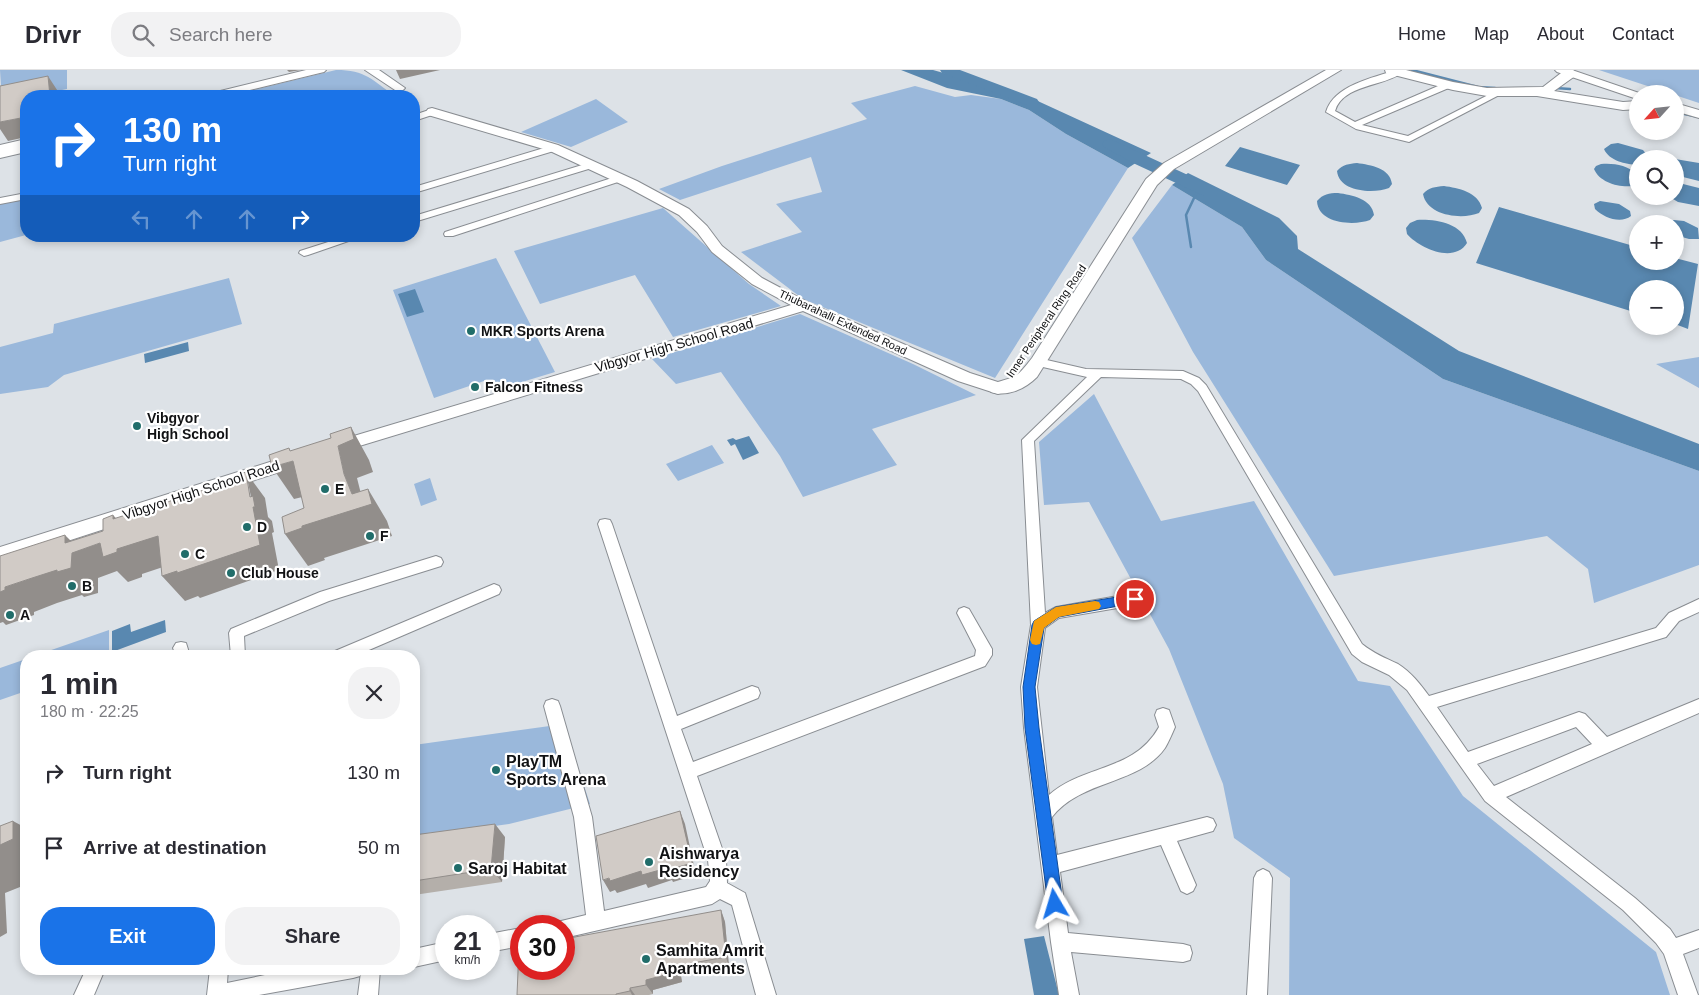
<!DOCTYPE html>
<html lang="en">
<head>
<meta charset="utf-8">
<style>
	:root { --surface:#fff; --page:#f2f2f3; --text:#2b2b33; --muted:#7c7c81; --line:#e1e1e2; --accent:#1a73e8 }
	body { margin:0; font-family:Helvetica,sans-serif; background:var(--page); color:var(--text); height:100vh; display:flex; flex-direction:column; font-size:19px; white-space:nowrap }
	* { box-sizing:border-box; margin:0 }
	p { font-size:16px; color:var(--muted) }
	.icon { flex:none; width:28px; height:28px; fill:none; stroke:currentColor; stroke-width:2; stroke-linecap:round; stroke-linejoin:round }
	.map { position:relative; flex:1; overflow:hidden }
	.side { position:absolute; left:20px; top:580px; width:400px; height:325px; display:flex; flex-direction:column; background:var(--surface); border-radius:20px; box-shadow:0 2px 8px #0003 }
	.side>* { flex:none }
	.banner { position:absolute; left:20px; top:20px; width:400px; height:152px; border-radius:20px; box-shadow:0 2px 8px #0003; background:#1a73e8; color:#fff; overflow:hidden }
	.needle { width:32px; rotate:243deg }
	.controls { position:absolute; left:1629px; top:15px; display:grid; gap:10px }
	.controls a { display:grid; place-items:center; width:55px; height:55px; border-radius:50%; background:var(--surface); box-shadow:0 2px 8px #0003; font-size:25px }
	.speed { position:absolute; left:435px; top:845px; display:flex; gap:10px; font-size:25px; font-weight:700; text-align:center }
	.speed>* { display:grid; place-content:center; width:65px; height:65px; border-radius:50%; background:var(--surface); box-shadow:0 2px 8px #0003; line-height:1 }
	.speed small { font-size:12px; font-weight:400 }
	.speed .limit { border:8px solid #d22; background:#fff; color:#111 }
	.pin { position:absolute; display:grid; place-items:center; width:42px; height:42px; color:#fff; margin:-21px; border:2px solid #fff; border-radius:50%; box-shadow:0 1px 5px #0007 }
	.me { position:absolute; width:55px; margin:-28px; rotate:353deg; stroke-linejoin:round; filter:drop-shadow(0 0 4px #0008) }
	.turn { display:flex; align-items:center; gap:18px; height:105px; padding:0 20px; font-size:22px }
	.turn .icon { width:65px; height:65px; stroke-width:2.5 }
	.turn b { display:block; font-size:35px; line-height:42px }
	.lanes { display:flex; align-items:center; height:48px; padding:0 20px; background:#0003; justify-content:center; gap:25px; direction:ltr }
	.lanes .off { opacity:.35 }
	.round { display:grid; place-items:center; flex:none; width:52px; height:52px; border-radius:20px; background:var(--page) }
	.overview { display:flex; align-items:center; justify-content:space-between; height:85px; padding:0 20px }
	h1 { font-size:30px; font-weight:700; line-height:38px }
	.cta { display:flex; gap:10px; margin-top:auto; padding:10px 20px }
	.cta a { flex:1; height:58px; border-radius:20px; background:var(--accent); color:#fff; font-size:20px; font-weight:700; line-height:58px; text-align:center }
	.cta a+a { background:var(--page); color:var(--text) }
	ul { padding:0; list-style:none }
	li { display:flex; align-items:center; gap:15px; height:75px; padding:0 20px }
	li div { flex:1 }
	li b { display:block; font-size:19px }
	li em { font-style:normal }
	header { display:flex; align-items:center; gap:30px; box-sizing:border-box; height:70px; padding:0 25px; background:var(--surface); border-bottom:1px solid var(--line) }
	header strong { font-size:24px }
	nav { display:flex; gap:28px; margin-inline-start:auto; font-size:18px }
	.search { width:350px; height:45px; background:var(--page); display:flex; align-items:center; gap:12px; box-sizing:border-box; padding:0 18px; border-radius:20px; color:var(--muted); font-size:19px }
	.map>svg:first-child { display:block }
</style>
</head>
<body>
<header>
<strong>Drivr</strong>
<div class="search"><svg class="icon" aria-label="search" viewBox="0 0 24 24"><circle cx="10" cy="10" r="6"/><path d="M15 15l6 6"/></svg>Search here</div>
<nav><a>Home</a><a>Map</a><a>About</a><a>Contact</a></nav>
</header>
<div class="map">
<svg width="1699" height="925" viewBox="0 0 1699 925">
	<rect width="100%" height="100%" fill="#dde2e7"/>
	<path fill="#9ab8db" d="M0 0H67V19L2 32Z
		M336 0C366 0 372 10 395 26H228Z
		M1599 0H1699V33Z
		M915 16 955 27 971 25 1001 29 1029 40 1066 64 1128 98 995 308 803 229 741 182 802 162 776 134 822 122 811 87 680 130 659 119 722 96 867 49 851 33Z
		M596 29 628 52 571 77 521 62Z
		M1172 115 1242 157 1266 190 1443 309 1699 401V495L1594 533 1588 499 1547 466 1334 506 1193 282 1132 168Z
		M25 127 26 165 0 172V134Z
		M663 138 749 214 781 236 673 267 635 205 540 234 514 181Z
		M496 188 555 302 492 321 487 310 434 328 393 220Z
		M229 208 242 254 64 305 48 317 0 324V277L53 263 54 254Z
		M800 244 913 294 976 325 872 359 897 395 803 427 780 386 721 302 676 314 652 289Z
		M1699 287V318L1656 294Z
		M1094 324 1161 451 1254 431 1358 611 1390 616 1463 726 1656 882 1670 925H1289L1290 808 1234 768 1223 714 1169 579 1089 432 1044 435 1039 372Z
		M712 375 724 393 678 411 666 394Z
		M430 408 437 430 421 436 414 414Z
		M109 560V585L104 586H34Z
		M26 589V621L0 630V598Z
		M564 654 590 734 509 754 414 767V675Z"/>
	<path fill="#5988b0" d="M901 0H933L1029 27 1151 83 1128 98 1066 64 1029 40 1001 29 947 18Z
		M1618 73 1643 80 1650 89H1638L1637 95C1626 94 1609 91 1604 79L1611 74Z
		M1240 77 1300 95 1287 115 1225 96Z
		M1675 89 1699 93V111L1675 105Z
		M1357 93C1371 95 1390 98 1392 114L1389 118C1373 124 1339 122 1337 101 1343 94 1349 94 1357 93Z
		M1601 94C1614 93 1627 95 1637 104V115C1624 119 1600 114 1594 99L1596 96Z
		M1188 103 1279 148 1297 166 1298 179 1459 281 1699 374V401L1443 309 1266 190 1242 157 1172 115Z
		M1675 112 1699 118V136L1678 132 1668 126H1675Z
		M1444 116C1458 118 1478 122 1482 138L1479 143C1462 150 1427 146 1423 124 1429 117 1435 117 1444 116Z
		M1338 123C1352 125 1372 129 1374 145L1370 150C1354 156 1318 154 1317 131 1323 124 1329 123 1338 123Z
		M1600 131 1619 134 1630 141 1631 146C1621 154 1604 148 1595 139L1594 134Z
		M1499 137 1637 177 1638 191H1675V188L1698 194 1688 259 1675 254V219H1638L1637 243 1476 193Z
		M1417 150C1435 149 1462 153 1467 173 1454 194 1419 178 1407 164L1406 158 1410 153Z
		M1674 150 1684 151 1698 158 1699 169H1689L1675 165V154H1664L1666 151Z
		M415 219 424 242 407 247 398 224Z
		M188 272 189 281 145 293 144 284Z
		M749 366 759 383 743 390 735 374 731 376 727 370 733 368 736 370Z
		M165 550 166 562 112 582V561L130 554 131 562Z
		M1044 866 1059 925H1034L1024 869Z"/>
	<g fill="none" stroke-linecap="round" stroke-linejoin="round">
		<path stroke="#5988b0" stroke-width="2.5" d="M1412 0 1478 17 1495 18
			M1555 18 1570 19
			M1675 42 1699 47
			M1191 177 1186 145 1195 126"/>
		<path fill="#5988b0" fill-rule="evenodd" d="M940 0H960L1037 29 1039 32 1037 35H1027L942 3Z
			M1110 69 1216 118 1218 122 1216 126H1204L1133 93 1104 77 1102 74 1104 71Z"/>
		<g stroke="#898d92" stroke-width="2">
			<path id="street" d="M1396 0 1403 2C1384 17 1343 14 1335 41L1355 52 1445 13H1451V17L1362 55 1408 66 1496 21 1503 23 1409 72 1356 59 1326 42C1334 15 1373 8 1396 0Z
				M432 39 436 42 435 44 414 51V45Z
				M554 75 557 76V80L414 123V117Z
				M26 76V82L0 88V82Z
				M592 92 595 93V97L414 152V146Z
				M618 106 621 107V111L453 166H445L444 164 445 162Z
				M26 123V129L0 134V128Z
				M347 166H363L308 185 304 186 299 183 300 181Z
				M1038 288 1086 299 1183 301 1199 308 1206 315 1362 574C1373 583 1385 588 1398 594 1411 602 1420 614 1429 626L1656 558 1669 543 1699 529V542L1679 551 1666 567 1437 637 1468 682 1579 642 1585 644 1607 667 1699 629V643L1506 727 1635 828 1670 859 1676 868 1699 860V878L1683 884 1698 925H1678L1664 884 1656 873 1623 840 1485 731 1407 620 1389 605 1362 592 1352 584 1198 321 1191 314 1181 309 1101 307 1034 371 1045 543 1056 537 1135 523 1140 525 1142 529 1140 533 1135 535 1059 548 1045 558 1037 617 1049 725C1084 694 1134 702 1159 657L1155 645 1157 640 1163 638 1169 640 1175 657C1172 664 1169 671 1165 678 1139 715 1082 709 1052 747L1057 785 1207 747 1213 749 1216 755 1213 761 1177 771 1196 815 1193 821 1187 824 1181 821 1161 775 1060 802 1068 863 1183 874 1190 876 1192 883 1190 890 1183 892 1071 882 1079 925H1059L1051 872 1024 658 1021 617 1031 555 1022 370 1087 307 1034 295 1032 292ZM1576 657 1592 674 1494 716 1477 694Z
				M605 449 610 450 612 454 677 646 752 616 758 618 760 623 758 628 681 659 693 692 975 586 976 580 957 543 959 539 964 537 969 539 992 579V585L985 596 697 706 726 790 727 813 745 823 776 925H756L732 835 720 829 712 834 564 868V856H556L557 852 586 845 574 747 544 636 546 631 552 629 558 631 560 636 592 747 604 841 706 817 710 811 708 790 598 454 600 450Z
				M436 486 441 488 443 492 441 496 329 531 244 566 245 586H231L229 563 231 559 320 522Z
				M494 514 499 516 501 520 499 524 355 586H332L335 581Z
				M181 572 186 573 190 586H176L173 578 176 573Z
				M1263 799 1269 802 1272 808 1267 925H1247L1254 808 1257 802Z
				M521 858V876L489 882V864Z
				M446 872V890L414 897V879Z
				M86 899H105L94 925H74Z
				M210 899H228L227 913 294 899H380L378 925H358L361 902 360 906 353 908 259 925H207Z"/>
		</g>
		<g stroke="#898d92" stroke-width="2">
			<path id="secondary" d="M306 0H326L324 2 225 26H206L208 24Z
				M365 0H379L405 18 403 20H395Z
				M1555 0H1572L1642 24H1638V29L1634 28 1557 2Z
				M1675 33 1699 40V48L1675 41Z
				M432 38 558 75 637 111 689 139 707 156 722 176 762 208 809 233 970 303 1004 314 1006 318 1004 322 998 324 958 311 803 241 333 384 327 382 324 378 327 374 791 235 752 214 712 182 697 162 679 145 627 117 550 81 428 45 426 42 428 39Z
				M26 69V77L0 83V75Z
				M295 384 301 385 304 390 301 395 0 493V477Z"/>
		</g>
		<g stroke="#898d92" stroke-width="2">
			<path id="primary" d="M1326 0H1341L1174 99 1157 115 1037 307C1025 319 1008 327 991 322L989 318 991 314C1015 307 1016 309 1032 288L1146 109 1164 93Z
				M1385 0H1406L1453 12 1487 18 1543 17 1565 0H1573L1576 3 1575 6 1554 21 1623 32 1638 31V39L1623 40 1537 26H1487L1453 20 1386 3Z"/>
		</g>
		<use href="#street" fill="#fff" fill-rule="evenodd"/>
		<use href="#secondary" fill="#fff" fill-rule="evenodd"/>
		<use href="#primary" fill="#fff" fill-rule="evenodd"/>
	</g>
	<path fill="#b4afaa" d="M414 765 505 767 502 812 414 825Z
		M721 840 725 852 729 897 681 906 682 912 653 920V924L649 925H517Z"/>
	<path fill="#928e8b" d="M287 0H301L289 2Z
		M396 0H440L400 9Z
		M48 6 59 23 60 26H50Z
		M26 47V67L8 71 0 59V52Z
		M351 357 369 390 373 402 357 408 364 436 368 419 387 451 392 466 324 488 325 490 308 496 285 464 302 456 352 424 344 404 338 376Z
		M293 391 315 424 294 429 272 397Z
		M246 402 265 428 268 447 272 451 274 462 272 463 279 500 200 528 198 526 185 531 162 506 253 437Z
		M113 445 137 471 158 466 181 491 142 504V507L128 512 117 501 98 508V523L84 527 82 525 57 533 34 542V545L6 555 3 552 0 553V522L5 517 29 509 65 473V465L80 480 100 473 113 449Z
		M680 741 685 754 696 805 673 812 672 810 648 818 646 814 617 823 615 820 610 822 603 810 641 801Z
		M13 751 26 758V787L23 788 25 815 5 823 7 863 0 867V775Z
		M495 754 505 767 502 812 491 799Z
		M721 840 725 852 729 897 726 887Z
		M676 896 681 906 682 912 653 920V924L646 915V910Z
		M630 918 635 925H632L630 921Z"/>
	<path fill="#d1cbc6" stroke="#928e8b" d="M48 6 50 26H26V47L0 52V16Z
		M351 357 354 369 338 376 344 404 352 424 368 419 372 434 302 456V458L285 464 282 447 304 438 293 391 272 397 269 385 289 378 290 381 331 368 330 364Z
		M246 402 250 427 253 426 255 437H253L260 475 177 503V501L162 506 158 466 117 479V482L103 487 100 473 72 483 71 498 57 502V500L29 509 5 517V520L0 522V486L65 465V473L103 461V449L113 445V449L186 426 236 409 235 406Z
		M680 741 692 793 668 800 667 798 642 805 641 801 610 811 609 808 603 810 596 766Z
		M13 751V769L0 775V756Z
		M495 754 491 799 414 811V765Z
		M721 840 726 887 676 896V902L646 910V915L630 918V921L616 924V925H517L519 878 521 877V899H564V869Z"/>
	<path fill="#1a73e8" stroke="#114b97" d="M1135 524 1140 525 1141 529 1140 532 1059 547 1044 558 1035 617 1039 658 1063 834 1061 839 1055 841 1050 839 1048 834 1025 658 1023 617 1032 555 1034 551 1056 537Z"/>
	<path fill="#f59e0b" d="M1095 531 1099 532 1101 536 1099 539 1059 547 1044 558 1040 574 1036 575 1032 574 1030 570 1034 551 1056 537Z"/>
	<g fill="#216d6a" stroke="#fff" stroke-width="2">
		<circle cx="471" cy="261" r="5"/>
		<circle cx="475" cy="317" r="5"/>
		<circle cx="137" cy="356" r="5"/>
		<circle cx="325" cy="419" r="5"/>
		<circle cx="247" cy="457" r="5"/>
		<circle cx="370" cy="466" r="5"/>
		<circle cx="185" cy="484" r="5"/>
		<circle cx="231" cy="503" r="5"/>
		<circle cx="72" cy="516" r="5"/>
		<circle cx="10" cy="545" r="5"/>
		<circle cx="496" cy="700" r="5"/>
		<circle cx="649" cy="792" r="5"/>
		<circle cx="458" cy="798" r="5"/>
		<circle cx="646" cy="889" r="5"/>
	</g>
	<g text-anchor="middle" dominant-baseline="central" stroke-width="4.5" stroke-linejoin="round" paint-order="stroke">
		<g font-size="11" fill="#111214" stroke="#fff">
			<text transform="translate(1046 251) rotate(-56)">Inner Peripheral Ring Road</text>
			<text transform="translate(843 252) rotate(25)">Thubarahalli Extended Road</text>
		</g>
		<g font-size="14" font-weight="bold" fill="#111214" stroke="#fff" text-anchor="start">
			<text x="481" y="261">MKR Sports Arena</text>
			<text x="485" y="317">Falcon Fitness</text>
			<text x="147" y="348">Vibgyor<tspan x="147" dy="16">High School</tspan></text>
			<text x="335" y="419">E</text>
			<text x="257" y="457">D</text>
			<text x="380" y="466">F</text>
			<text x="195" y="484">C</text>
			<text x="241" y="503">Club House</text>
			<text x="82" y="516">B</text>
			<text x="20" y="545">A</text>
		</g>
		<g font-size="14" fill="#111214" stroke="#fff">
			<text transform="translate(674 275) rotate(-16)">Vibgyor High School Road</text>
			<text transform="translate(201 420) rotate(-18)">Vibgyor High School Road</text>
		</g>
		<g font-size="16" font-weight="bold" fill="#111214" stroke="#fff" text-anchor="start">
			<text x="506" y="691">PlayTM<tspan x="506" dy="18">Sports Arena</tspan></text>
			<text x="659" y="783">Aishwarya<tspan x="659" dy="18">Residency</tspan></text>
			<text x="468" y="798">Saroj Habitat</text>
			<text x="656" y="880">Samhita Amrit<tspan x="656" dy="18">Apartments</tspan></text>
		</g>
	</g>
</svg>
<div class="controls">
<a><svg class="needle" viewBox="-14 -14 28 28"><path d="M0-13l5 13h-10z" fill="#e53935"/><path d="M0 13l5-13h-10z" fill="#7c7c81"/></svg></a>
<a><svg class="icon" aria-label="search" viewBox="0 0 24 24"><circle cx="10" cy="10" r="6"/><path d="M15 15l6 6"/></svg></a>
<a>+</a>
<a>−</a>
</div>
<div class="speed"><div>21<small>km/h</small></div><div class="limit">30</div></div>
<div class="pin" style="left:1135px;top:529px;background:#d93025"><svg class="icon" aria-label="arrive" viewBox="0 0 24 24"><path d="M6 21V4h12l-3 4 3 4H6"/></svg></div>
<svg class="me" style="left:1055px;top:834px" viewBox="-20 -20 40 40"><path d="M0-17L14 15 0 8-14 15z" fill="#1a73e8" stroke="#fff" stroke-width="4"/></svg>
<div class="banner">
<div class="turn"><svg class="icon" aria-label="right" viewBox="0 0 24 24"><path d="M7 20v-9h11M14 6l5 5-5 5"/></svg><div><b>130 m</b>Turn right</div></div>
<div class="lanes"><svg class="icon off" aria-label="left" viewBox="0 0 24 24"><path d="M17 20v-9H6M10 6l-5 5 5 5"/></svg><svg class="icon off" aria-label="ahead" viewBox="0 0 24 24"><path d="M12 20V5M6 11l6-6 6 6"/></svg><svg class="icon off" aria-label="ahead" viewBox="0 0 24 24"><path d="M12 20V5M6 11l6-6 6 6"/></svg><svg class="icon" aria-label="right" viewBox="0 0 24 24"><path d="M7 20v-9h11M14 6l5 5-5 5"/></svg></div>
</div>
<section class="side">
<div class="overview"><div><h1>1 min</h1><p>180 m · 22:25</p></div><a class="round"><svg class="icon" aria-label="close" viewBox="0 0 24 24"><path d="M6 6l12 12M18 6L6 18"/></svg></a></div>
<ul>
<li><svg class="icon" aria-label="right" viewBox="0 0 24 24"><path d="M7 20v-9h11M14 6l5 5-5 5"/></svg><div><b>Turn right</b></div><em>130 m</em></li>
<li><svg class="icon" aria-label="arrive" viewBox="0 0 24 24"><path d="M6 21V4h12l-3 4 3 4H6"/></svg><div><b>Arrive at destination</b></div><em>50 m</em></li>
</ul>
<div class="cta"><a>Exit</a><a>Share</a></div>
</section>
</div>
</body>
</html>
